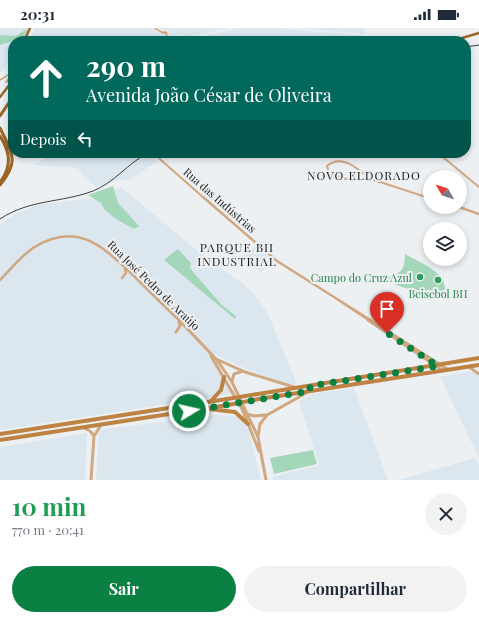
<!DOCTYPE html>
<html lang="pt">
<head>
<meta charset="utf-8">
<style>
	:root { --surface:#fff; --page:#f2f2f3; --text:#1f2937; --muted:#747a83; --accent:#0b8043 }
	body { margin:0; font-family:"Playfair Display",serif; background:var(--page); color:var(--text); height:100vh; display:flex; flex-direction:column; font-size:15px; white-space:nowrap }
	* { box-sizing:border-box; margin:0 }
	p { font-size:13px; color:var(--muted) }
	.icon { flex:none; width:22px; height:22px; fill:none; stroke:currentColor; stroke-width:2; stroke-linecap:round; stroke-linejoin:round }
	.map { position:relative; height:452px; overflow:hidden }
	.side { display:flex; flex-direction:column; background:var(--surface); flex:1 }
	.side>* { flex:none }
	.top-card { position:absolute; left:8px; top:8px; width:463px; height:122px; border-radius:16px; box-shadow:0 2px 6px #0003; background:#00695c; color:#fff; overflow:hidden }
	.needle { width:26px; rotate:309deg }
	.tools { position:absolute; left:423px; top:142px; display:grid; gap:8px }
	.tools a { display:grid; place-items:center; width:44px; height:44px; border-radius:50%; background:var(--surface); box-shadow:0 2px 6px #0003; font-size:20px }
	.pin { position:absolute; display:grid; place-items:center; width:34px; height:34px; color:#fff; margin:-41px -17px; border-radius:50% 50% 50% 0; rotate:-45deg; box-shadow:0 0 4px #0007 }
	.pin .icon { rotate:45deg }
	.me { position:absolute; width:44px; margin:-22px; rotate:81deg; stroke-linejoin:round; filter:drop-shadow(0 0 3px #0008) }
	.turn { display:flex; align-items:center; gap:14px; height:84px; padding:0 12px; font-size:18px }
	.turn .icon { width:52px; height:52px; stroke-width:2.5 }
	.turn b { display:block; font-size:28px; line-height:34px }
	.then { display:flex; align-items:center; height:38px; padding:0 12px; background:#0003; gap:8px; font-size:15px }
	.round { display:grid; place-items:center; flex:none; width:42px; height:42px; border-radius:21px; background:var(--page) }
	.headline { display:flex; align-items:center; justify-content:space-between; height:68px; padding:0 12px }
	h1 { font-size:24px; font-weight:700; line-height:30px; color:#1e9e55 }
	.primary-button { display:flex; gap:8px; margin-top:auto; padding:8px 12px }
	.primary-button a { flex:1; height:46px; border-radius:24px; background:var(--accent); color:#fff; font-size:16px; font-weight:700; line-height:46px; text-align:center }
	.primary-button a+a { background:var(--page); color:var(--text) }
	.status { display:flex; justify-content:space-between; align-items:center; height:28px; padding:0 20px; background:var(--surface); direction:ltr }
	.status svg { height:11px; fill:currentColor }
	.map>svg:first-child { display:block }
</style>
</head>
<body>
<div class="status"><b>20:31</b><svg viewBox="0 0 49 12"><path d="M0 12V9h3v3zM5 12V6h3v6zM10 12V3h3v9zM15 12V0h3v12zM26 1h20v11H26zM47 4h2v5h-2z"/></svg></div>
<div class="map">
<svg width="479" height="452" viewBox="0 0 479 452">
	<rect width="100%" height="100%" fill="#ecf0f3"/>
	<path fill="#dbe6ef" d="M0 0H26L18 13H13V22L3 43 0 44Z
		M35 0H153L173 13H29Z
		M158 0H228L189 9Z
		M239 0H276L367 8V13H313L282 11V8H272L270 10 234 11 224 13H176L167 6 172 4 181 9 192 11Z
		M295 0H364L366 6Z
		M54 125H149L158 133 128 153 124 151 118 152 97 160 75 140 33 137Z
		M121 159 200 225 246 258 259 272 268 286 296 354 295 357 280 354 246 341 216 327 213 329 232 366 0 402V197L17 185 38 177 93 170Z
		M256 217 274 233 261 244 241 228Z
		M472 343 479 348V430L440 349Z
		M354 360 388 452H273L272 449 319 437 299 373 311 366Z
		M213 387 238 388 248 401 261 452H96L99 402Z
		M87 405 85 452H0V419Z
		M475 430 479 438V452H399Z"/>
	<path fill="#a4d7b9" d="M28 0 22 13H13L0 17V7L16 8Z
		M113 158 118 175 139 198 134 201 116 191 105 182 101 175 88 167Z
		M178 221 191 235 190 239 193 244 221 276 236 288 235 291 164 232Z
		M405 226C418 234 446 243 445 262 423 269 402 260 382 250 399 246 405 245 405 226Z
		M313 422 317 436 274 446 270 430Z"/>
	<g fill="none" stroke-linecap="round" stroke-linejoin="round">
		<path stroke="#d0a77f" stroke-width="1.5" d="M155 0 163 5
			M163 4H166L167 5H164Z
			M164 5 174 13
			M8 47H11L6 54 12 53
			M0 52 8 47 13 40"/>
		<path stroke="#d0a77f" stroke-width="2" d="M153 125 204 170
			M438 125 479 159
			M368 149C356 139 341 126 327 138L329 145 346 151 368 150
			M371 151 429 170"/>
		<path stroke="#d0a77f" stroke-width="2.5" d="M203 169 277 233 372 293
			M426 169 430 170
			M459 179 479 186
			M122 250 126 245 125 241
			M0 252C11 241 20 229 33 220 78 192 103 219 134 248 149 263 164 278 180 293
			M337 271 370 293"/>
		<path stroke="#d0a77f" stroke-width="3" d="M179 292 216 331 245 344 294 359
			M368 292 442 342
			M370 292 447 341
			M176 304 180 298 179 293
			M211 328 242 381 259 423
			M217 332 232 354 258 409 266 452
			M469 339 479 346
			M232 353 234 346 243 343
			M247 386 254 388 266 387
			M84 400 90 403 94 408
			M258 408 260 396 267 387 308 364
			M91 452 94 408 101 397"/>
		<path stroke="#be8342" stroke-width="4" d="M258 366 479 330
			M259 371 479 337
			M211 373 221 362 224 349
			M209 381 235 384 248 396
			M0 406 227 371
			M0 412 228 377"/>
		<path stroke="#9a6426" stroke-width="2.5" d="M24 13 30 0
			M227 13 256 10 308 13
			M452 13 479 5
			M0 69 13 52
			M9 74 13 68"/>
		<path stroke="#9a6426" stroke-width="3" d="M0 88 10 73
			M0 100C12 125 20 133 0 157
			M0 108C10 124 12 137 1 153"/>
		<path stroke="#3d3f40" stroke-width="1" d="M466 19 479 17
			M0 191C30 171 61 175 93 163 114 155 128 135 148 125"/>
		<path stroke="#be8342" stroke-width="4" d="M227 371 258 366
			M228 377 259 371"/>
	</g>
	<g fill="none" stroke-linecap="round" stroke-linejoin="round">
		<path stroke="#0b8043" stroke-width="7" stroke-dasharray="0 12.6" d="M189 383 310 363V358L438 338 387 305"/>
	</g>
	<g fill="#2e9e5b" stroke="#ecf0f3" stroke-width="1.5">
		<circle cx="420" cy="249" r="4"/>
		<circle cx="438" cy="252" r="4"/>
	</g>
	<g text-anchor="middle" dominant-baseline="central" stroke-width="4" stroke-linejoin="round" paint-order="stroke">
		<g font-size="11" fill="#191b1c" stroke="#ecf0f3">
			<text transform="translate(220 172) rotate(41)">Rua das Indústrias</text>
			<text transform="translate(154 257) rotate(44)">Rua José Pedro de Araújo</text>
		</g>
		<g font-size="11" fill="#27864d" stroke="#ecf0f3" text-anchor="end">
			<text x="412" y="249">Campo do Cruz Azul</text>
			<text x="438" y="265" text-anchor="middle">Beisebol BH</text>
		</g>
		<g font-size="12" letter-spacing="1" fill="#191b1c" stroke="#ecf0f3">
			<text x="364" y="147">NOVO ELDORADO</text>
			<text x="237" y="219">PARQUE BH<tspan x="237" dy="14">INDUSTRIAL</tspan></text>
		</g>
	</g>
</svg>
<div class="tools">
<a><svg class="needle" viewBox="-14 -14 28 28"><path d="M0-13l5 13h-10z" fill="#e53935"/><path d="M0 13l5-13h-10z" fill="#747a83"/></svg></a>
<a><svg class="icon" aria-label="layers" viewBox="0 0 24 24"><path d="M12 4l9 5-9 5-9-5zM3 14l9 5 9-5"/></svg></a>
</div>
<div class="pin" style="left:387px;top:305px;background:#d93025"><svg class="icon" aria-label="arrive" viewBox="0 0 24 24"><path d="M6 21V4h12l-3 4 3 4H6"/></svg></div>
<svg class="me" style="left:189px;top:383px" viewBox="-20 -20 40 40"><circle r="17" fill="#0b8043" stroke="#fff" stroke-width="3"/><path d="M0-11L8 9 0 5-8 9z" fill="#fff"/></svg>
<div class="top-card">
<div class="turn"><svg class="icon" aria-label="ahead" viewBox="0 0 24 24"><path d="M12 20V5M6 11l6-6 6 6"/></svg><div><b>290 m</b>Avenida João César de Oliveira</div></div>
<div class="then">Depois<svg class="icon" aria-label="left" viewBox="0 0 24 24"><path d="M17 20v-9H6M10 6l-5 5 5 5"/></svg></div>
</div>
</div>
<section class="side">
<div class="headline"><div><h1>10 min</h1><p>770 m · 20:41</p></div><a class="round"><svg class="icon" aria-label="close" viewBox="0 0 24 24"><path d="M6 6l12 12M18 6L6 18"/></svg></a></div>
<div class="primary-button"><a>Sair</a><a>Compartilhar</a></div>
</section>
</body>
</html>
